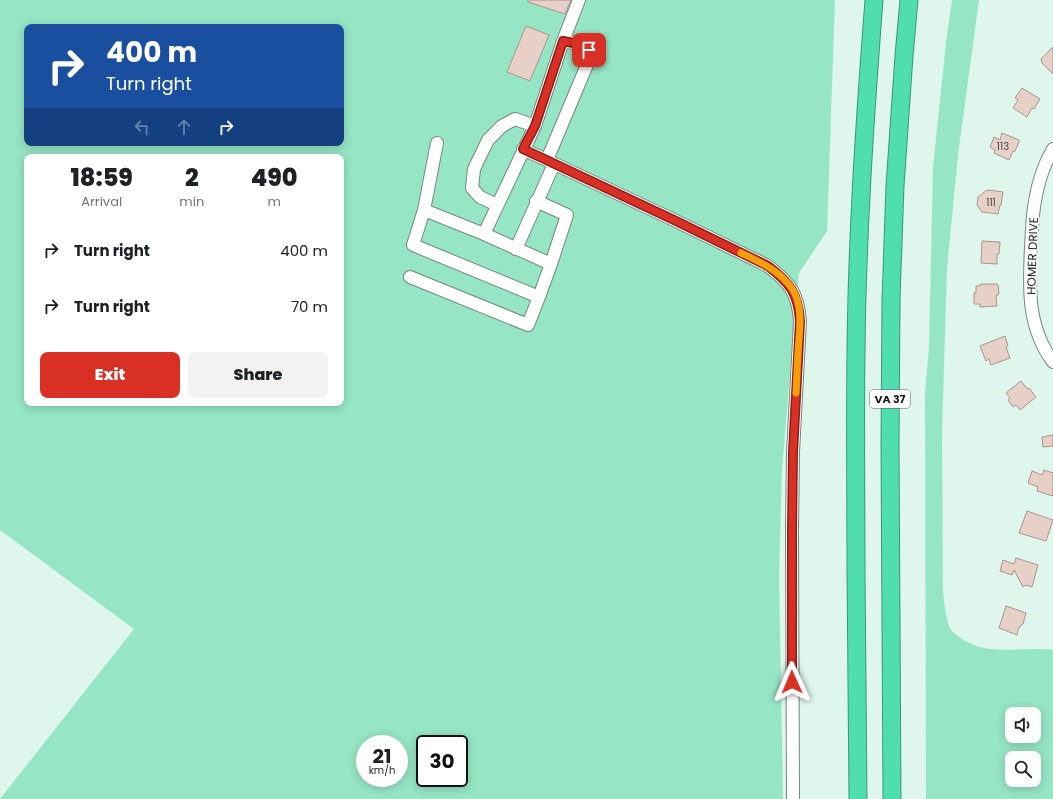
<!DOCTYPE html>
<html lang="en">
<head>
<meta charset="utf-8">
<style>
	:root { --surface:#fff; --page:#f2f2f2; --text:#202124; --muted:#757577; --accent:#d93025 }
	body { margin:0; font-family:Poppins,sans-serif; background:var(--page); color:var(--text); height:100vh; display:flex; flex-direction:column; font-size:15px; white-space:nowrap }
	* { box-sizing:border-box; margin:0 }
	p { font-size:13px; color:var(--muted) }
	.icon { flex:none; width:22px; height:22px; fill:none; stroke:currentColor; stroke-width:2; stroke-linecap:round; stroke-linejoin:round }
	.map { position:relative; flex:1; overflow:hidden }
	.panel { position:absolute; left:24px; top:154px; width:320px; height:252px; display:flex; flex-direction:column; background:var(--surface); border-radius:8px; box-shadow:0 2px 10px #0003 }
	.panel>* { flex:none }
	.banner { position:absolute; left:24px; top:24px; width:320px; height:122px; border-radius:8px; box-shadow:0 2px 10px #0003; background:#1a4fa0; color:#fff; overflow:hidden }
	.controls { position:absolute; left:1005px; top:707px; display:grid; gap:8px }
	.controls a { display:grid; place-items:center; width:36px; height:36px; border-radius:8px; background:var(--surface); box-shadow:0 2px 10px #0003; font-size:20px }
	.speed { position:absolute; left:356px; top:735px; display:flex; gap:8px; font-size:20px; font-weight:700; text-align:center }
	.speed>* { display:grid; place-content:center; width:52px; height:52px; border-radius:50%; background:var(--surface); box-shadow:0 2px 10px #0003; line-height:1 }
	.speed small { font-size:10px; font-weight:400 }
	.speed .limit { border:2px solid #111; border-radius:6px; background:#fff; color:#111 }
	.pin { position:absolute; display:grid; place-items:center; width:34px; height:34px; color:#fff; margin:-17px; border-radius:8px; box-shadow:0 2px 6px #0006 }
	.me { position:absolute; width:44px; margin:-22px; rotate:359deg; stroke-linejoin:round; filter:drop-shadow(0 0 3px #0008) }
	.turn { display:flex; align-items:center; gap:14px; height:84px; padding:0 16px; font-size:18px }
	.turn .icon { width:52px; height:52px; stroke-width:2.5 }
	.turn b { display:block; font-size:28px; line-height:34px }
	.lanes { display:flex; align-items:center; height:38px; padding:0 16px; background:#0003; justify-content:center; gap:20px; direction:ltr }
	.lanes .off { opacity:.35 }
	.eta { display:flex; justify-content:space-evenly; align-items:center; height:68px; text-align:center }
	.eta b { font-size:24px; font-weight:800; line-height:28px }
	.button { display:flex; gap:8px; margin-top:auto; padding:8px 16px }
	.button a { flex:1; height:46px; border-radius:8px; background:var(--accent); color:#fff; font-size:16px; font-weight:800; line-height:46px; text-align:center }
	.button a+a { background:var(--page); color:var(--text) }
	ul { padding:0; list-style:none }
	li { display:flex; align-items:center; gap:12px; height:56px; padding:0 16px }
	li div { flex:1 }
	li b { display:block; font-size:15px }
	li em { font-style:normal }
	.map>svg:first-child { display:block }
</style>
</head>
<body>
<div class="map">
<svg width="1053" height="799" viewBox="0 0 1053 799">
	<rect width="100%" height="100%" fill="#def6eb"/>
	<path fill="#96e5c5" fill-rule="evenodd" d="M0 0H835L827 231 799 273 792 347 782 471 779 576 783 799H0L134 629 0 530ZM27 27H341V143H27ZM27 157H341V403H27ZM365 744H399V778H365ZM425 744H459V778H425Z
		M952 0H979L958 155 947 268 942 433 943 591C944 601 946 622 951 630 952 632 956 634 958 636 984 658 1022 646 1053 650V799H926L925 393 929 348 933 168 946 42ZM1012 714H1034V736H1012ZM1012 758H1034V780H1012Z"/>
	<path fill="#e7d0c7" stroke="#ab958c" d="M528 0H571L565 14 528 2Z
		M526 26 549 35 530 81 507 72Z
		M1053 47V74L1042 63 1041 59Z
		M1022 88 1040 99 1034 109 1032 108 1027 117 1013 108 1018 100 1015 98Z
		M1002 133 1019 140V142L1015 151 1014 152 1013 151 1009 160 994 153 995 150 990 147 994 137 1000 140Z
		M987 190 989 191V190L1003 192 1001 205H1000L998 214 982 212 977 205 978 197Z
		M982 241 1000 242 999 254H997V264L981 263Z
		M981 284H997V285H998L999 294H998V295L996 296 997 306 980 307V304H974V293H976V286H980L979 285H981Z
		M1005 336 1008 346 1006 347 1010 358 991 365 989 359 986 361 980 346Z
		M1021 381 1025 386 1028 389 1029 388 1036 397 1020 410 1016 405 1013 407 1008 400 1010 398 1006 393Z
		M1053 435V446L1043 447 1042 437Z
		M1044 470 1053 473V496L1037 491 1038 487 1028 483 1032 471 1042 475Z
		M1027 511 1053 520 1046 541 1019 533Z
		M1016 558 1038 565 1032 587 1026 585 1023 587 1014 570 1012 575 1000 571 1003 560 1014 564Z
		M1006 606 1026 613 1023 624H1022L1020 627H1019L1017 635 999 628Z"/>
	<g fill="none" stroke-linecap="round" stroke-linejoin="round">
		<g stroke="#72887f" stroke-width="14">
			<path id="minor" d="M523 149 674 220 768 266C790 283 798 293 800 321L793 452 792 530 793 799
				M1053 149C1044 164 1038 183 1035 201 1032 216 1032 232 1031 247 1029 288 1027 327 1053 362
				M547 160 592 53 591 51 573 43 563 41
				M536 201 567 215 551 264
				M497 205 480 197 472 188 474 169 488 140 502 126 515 119 535 126
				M424 210 437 143
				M484 234 424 210 413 245 539 297 551 264 484 234 535 126 563 41 579 0
				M516 249 554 164
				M410 277 528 325 539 297"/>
		</g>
		<g stroke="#3b997a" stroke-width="19">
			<path id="highway" d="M858 799C857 723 857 646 856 570 856 498 855 425 856 353 857 235 865 118 874 0
				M892 799 890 445 891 300 895 186 904 56 909 0"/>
		</g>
		<use href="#minor" stroke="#fff" stroke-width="12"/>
		<use href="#highway" stroke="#50ddaf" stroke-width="17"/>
	</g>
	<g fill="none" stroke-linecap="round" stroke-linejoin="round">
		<g stroke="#8d1f18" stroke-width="10">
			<path id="route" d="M589 50 573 43 563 41 535 126 523 149 674 220 768 266C790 283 798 293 800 321L793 452 792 530V682"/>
		</g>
		<use href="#route" stroke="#d93025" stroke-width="7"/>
		<path stroke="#f59e0b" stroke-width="7" d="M741 253C760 262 781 271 793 290 804 308 799 333 798 353 797 366 797 380 796 393"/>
	</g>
	<g text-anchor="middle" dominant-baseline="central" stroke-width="3.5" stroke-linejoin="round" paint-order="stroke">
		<g font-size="10" fill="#494944">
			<text x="1003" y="146">113</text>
			<text x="991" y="202">111</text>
		</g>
		<rect fill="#fff" stroke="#5a605e" stroke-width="1" x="870" y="390" width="40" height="18" rx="3"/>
		<g font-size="11" font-weight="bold" fill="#141c19">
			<text x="890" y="399">VA 37</text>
		</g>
		<g font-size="12" fill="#141c19" stroke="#fff">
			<text transform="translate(1032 256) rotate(-88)">HOMER DRIVE</text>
		</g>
	</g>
</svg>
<div class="controls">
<a><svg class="icon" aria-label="sound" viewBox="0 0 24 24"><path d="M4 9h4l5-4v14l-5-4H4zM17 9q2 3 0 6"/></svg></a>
<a><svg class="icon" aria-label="search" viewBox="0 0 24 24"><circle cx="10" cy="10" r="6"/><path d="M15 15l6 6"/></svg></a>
</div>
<div class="speed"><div>21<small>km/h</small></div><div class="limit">30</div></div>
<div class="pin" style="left:589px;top:50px;background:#d93025"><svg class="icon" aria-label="arrive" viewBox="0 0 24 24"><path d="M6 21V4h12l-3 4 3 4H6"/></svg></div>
<svg class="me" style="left:792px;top:682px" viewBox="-20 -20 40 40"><path d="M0-17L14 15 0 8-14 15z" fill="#d93025" stroke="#fff" stroke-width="4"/></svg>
<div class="banner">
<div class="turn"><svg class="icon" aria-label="right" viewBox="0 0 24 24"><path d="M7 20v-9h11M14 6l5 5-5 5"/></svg><div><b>400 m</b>Turn right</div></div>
<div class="lanes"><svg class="icon off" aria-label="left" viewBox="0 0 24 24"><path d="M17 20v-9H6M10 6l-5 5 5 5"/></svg><svg class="icon off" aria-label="ahead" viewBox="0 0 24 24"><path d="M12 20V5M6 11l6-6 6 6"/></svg><svg class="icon" aria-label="right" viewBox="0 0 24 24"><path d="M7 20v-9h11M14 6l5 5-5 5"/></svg></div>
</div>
<section class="panel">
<div class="eta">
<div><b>18:59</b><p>Arrival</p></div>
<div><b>2</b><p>min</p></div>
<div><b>490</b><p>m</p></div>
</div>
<ul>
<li><svg class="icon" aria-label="right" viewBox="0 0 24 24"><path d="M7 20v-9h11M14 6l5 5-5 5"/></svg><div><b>Turn right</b></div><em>400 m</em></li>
<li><svg class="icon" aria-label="right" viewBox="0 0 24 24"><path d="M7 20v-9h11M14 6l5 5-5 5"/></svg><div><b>Turn right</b></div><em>70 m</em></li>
</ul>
<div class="button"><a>Exit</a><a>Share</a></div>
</section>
</div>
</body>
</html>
